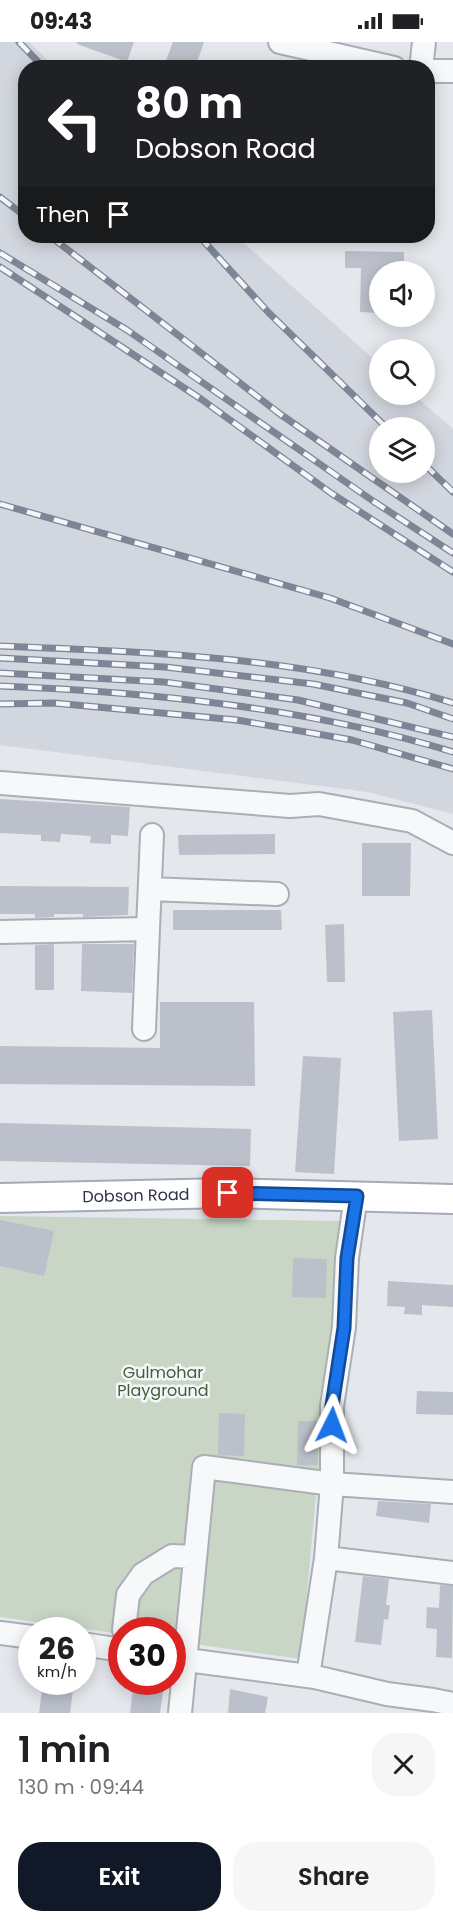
<!DOCTYPE html>
<html lang="en">
<head>
<meta charset="utf-8">
<style>
	:root { --surface:#fff; --page:#f6f6f6; --text:#202124; --muted:#757577; --accent:#111827 }
	body { margin:0; font-family:Poppins,sans-serif; background:var(--page); color:var(--text); height:100vh; display:flex; flex-direction:column; font-size:22px; white-space:nowrap }
	* { box-sizing:border-box; margin:0 }
	p { font-size:20px; color:var(--muted) }
	.icon { flex:none; width:33px; height:33px; fill:none; stroke:currentColor; stroke-width:2; stroke-linecap:round; stroke-linejoin:round }
	.map { position:relative; height:1671px; overflow:hidden }
	.sheet { display:flex; flex-direction:column; background:var(--surface); flex:1 }
	.sheet>* { flex:none }
	.hud { position:absolute; left:18px; top:18px; width:417px; height:183px; border-radius:24px; box-shadow:0 3px 15px #0003; background:#202124; color:#fff; overflow:hidden }
	.controls { position:absolute; left:369px; top:219px; display:grid; gap:12px }
	.controls a { display:grid; place-items:center; width:66px; height:66px; border-radius:50%; background:var(--surface); box-shadow:0 3px 15px #0003; font-size:30px }
	.speed { position:absolute; left:18px; top:1575px; display:flex; gap:12px; font-size:30px; font-weight:700; text-align:center }
	.speed>* { display:grid; place-content:center; width:78px; height:78px; border-radius:50%; background:var(--surface); box-shadow:0 3px 15px #0003; line-height:1 }
	.speed small { font-size:15px; font-weight:400 }
	.speed .limit { border:9px solid #d22; background:#fff; color:#111 }
	.pin { position:absolute; display:grid; place-items:center; width:51px; height:51px; color:#fff; margin:-26px; border-radius:12px; box-shadow:0 3px 9px #0006 }
	.me { position:absolute; width:66px; margin:-33px; rotate:3deg; stroke-linejoin:round; filter:drop-shadow(0 0 4px #0008) }
	.turn { display:flex; align-items:center; gap:21px; height:126px; padding:0 18px; font-size:27px }
	.turn .icon { width:78px; height:78px; stroke-width:2.5 }
	.turn b { display:block; font-size:42px; line-height:51px }
	.then { display:flex; align-items:center; height:57px; padding:0 18px; background:#0003; gap:12px; font-size:22px }
	.round { display:grid; place-items:center; flex:none; width:63px; height:63px; border-radius:24px; background:var(--page) }
	.headline { display:flex; align-items:center; justify-content:space-between; height:102px; padding:0 18px }
	h1 { font-size:36px; font-weight:600; line-height:45px }
	.cta { display:flex; gap:12px; margin-top:auto; padding:12px 18px }
	.cta a { flex:1; height:69px; border-radius:24px; background:var(--accent); color:#fff; font-size:24px; font-weight:600; line-height:69px; text-align:center }
	.cta a+a { background:var(--page); color:var(--text) }
	.status { display:flex; justify-content:space-between; align-items:center; height:42px; padding:0 30px; background:var(--surface); direction:ltr }
	.status svg { height:16px; fill:currentColor }
	.map>svg:first-child { display:block }
</style>
</head>
<body>
<div class="status"><b>09:43</b><svg viewBox="0 0 49 12"><path d="M0 12V9h3v3zM5 12V6h3v6zM10 12V3h3v9zM15 12V0h3v12zM26 1h20v11H26zM47 4h2v5h-2z"/></svg></div>
<div class="map">
<svg width="453" height="1671" viewBox="0 0 453 1671">
	<rect width="100%" height="100%" fill="#e4e7ec"/>
	<path fill="#d2d6de" fill-rule="evenodd" d="M0 0H29L55 25 26 26V194H236L379 322 380 352 414 353 453 387V772L368 750 0 703ZM380 386H424V430H380Z"/>
	<path fill="#c9d6c5" d="M0 1174 341 1179 301 1617 173 1599 172 1588H122L121 1592 0 1575Z"/>
	<path fill="#bbc0ca" d="M77 0H134L127 20 77 2Z
		M173 0H204L195 26H163Z
		M345 209 404 210V230H380V271L360 270 361 226H345Z
		M0 757 130 765 128 794 111 793V802L90 801 91 794 61 792 60 800 41 799V793L0 791Z
		M275 792V812L179 813 178 793Z
		M362 801H411L410 854H362Z
		M0 844 129 845 128 873 83 875V872H54V875L35 876V872H0Z
		M173 868H281L282 888H173Z
		M344 882 345 940H327L325 883Z
		M54 902V948H35V903Z
		M82 902H134L132 951 81 949Z
		M160 960H254L255 1044 0 1042V1004L160 1006Z
		M432 968 438 1097 399 1099 393 970Z
		M303 1014 341 1016 334 1132 295 1130Z
		M0 1081 251 1087 250 1124 0 1119Z
		M0 1178 54 1189 44 1234 0 1224Z
		M293 1216 327 1217 326 1256 292 1255Z
		M388 1239 453 1243V1265L422 1263V1273L404 1272 405 1265 387 1264Z
		M417 1349 453 1350V1373L416 1372Z
		M219 1371 245 1372 244 1414 218 1413Z
		M298 1379H318V1423H297Z
		M378 1459 431 1462 429 1481 376 1474Z
		M363 1534 389 1537 386 1563H390L388 1578 384 1577 381 1603 355 1600Z
		M440 1543 453 1544 452 1616 436 1615 437 1587 426 1586 427 1565 439 1566Z
		M43 1640H74L70 1671H39Z
		M134 1640 164 1642 160 1671H130Z
		M230 1647 268 1655 265 1671H228Z"/>
	<g fill="none" stroke-linecap="round" stroke-linejoin="round">
		<g stroke="#a9aeb7" stroke-width="26">
			<path id="minor" d="M280 0 394 26
				M421 26 424 0
				M428 29H453
				M0 741 290 764 319 762 412 779 453 801
				M150 847 277 852
				M148 887 152 793
				M0 890 148 887 144 987
				M326 1516 453 1531
				M124 1588 128 1553 143 1532 172 1514 195 1515
				M0 1591 32 1595
				M82 1602 122 1608
				M172 1616 315 1635 387 1652 433 1658 453 1662
				M308 1634 326 1516 332 1442V1364L344 1285 347 1216 356 1154
				M180 1671 204 1425 332 1442 453 1450"/>
		</g>
		<g stroke="#a3abb8" stroke-width="32">
			<g id="major">
				<path id="s1" d="M0 1156 228 1151 453 1157"/>
			</g>
		</g>
		<use href="#minor" stroke="#f7f8fa" stroke-width="22"/>
		<use href="#major" stroke="#fff" stroke-width="28"/>
		<g stroke="#7d8696" stroke-width="7">
			<path id="rail" d="M19 0 44 26
				M0 155 26 175
				M50 194 280 372 453 492
				M199 194 268 270 387 386
				M0 211 127 288 373 459 453 511
				M0 225 201 357 331 451 453 530
				M424 422 453 450
				M0 462 330 556 453 602
				M0 604C152 610 306 615 453 661
				M0 616 165 625 313 642 407 661 453 677
				M0 631 164 640 247 651 298 658 453 695
				M0 644C149 650 310 666 453 710
				M0 662 54 661 237 678 352 698 453 727"/>
		</g>
		<use href="#rail" stroke="#f4f6f9" stroke-width="4.5" stroke-dasharray="14" stroke-linecap="butt"/>
	</g>
	<g fill="none" stroke-linecap="round" stroke-linejoin="round">
		<g stroke="#114b97" stroke-width="15">
			<path id="route" d="M228 1151 357 1154 347 1216 344 1286 332 1364V1383"/>
		</g>
		<use href="#route" stroke="#1a73e8" stroke-width="10"/>
	</g>
	<g text-anchor="middle" dominant-baseline="central" stroke-width="5" stroke-linejoin="round" paint-order="stroke">
		<g font-size="16" fill="#2b3445" stroke="#f4f6f9">
			<text stroke="none"><textPath href="#s1" startOffset="136">Dobson Road</textPath></text>
		</g>
		<g font-size="16" fill="#3f6138" stroke="#f4f6f9">
			<text x="163" y="1330">Gulmohar<tspan x="163" dy="18">Playground</tspan></text>
		</g>
	</g>
</svg>
<div class="controls">
<a><svg class="icon" aria-label="sound" viewBox="0 0 24 24"><path d="M4 9h4l5-4v14l-5-4H4zM17 9q2 3 0 6"/></svg></a>
<a><svg class="icon" aria-label="search" viewBox="0 0 24 24"><circle cx="10" cy="10" r="6"/><path d="M15 15l6 6"/></svg></a>
<a><svg class="icon" aria-label="layers" viewBox="0 0 24 24"><path d="M12 4l9 5-9 5-9-5zM3 14l9 5 9-5"/></svg></a>
</div>
<div class="speed"><div>26<small>km/h</small></div><div class="limit">30</div></div>
<div class="pin" style="left:228px;top:1151px;background:#d93025"><svg class="icon" aria-label="arrive" viewBox="0 0 24 24"><path d="M6 21V4h12l-3 4 3 4H6"/></svg></div>
<svg class="me" style="left:332px;top:1383px" viewBox="-20 -20 40 40"><path d="M0-17L14 15 0 8-14 15z" fill="#1a73e8" stroke="#fff" stroke-width="4"/></svg>
<div class="hud">
<div class="turn"><svg class="icon" aria-label="left" viewBox="0 0 24 24"><path d="M17 20v-9H6M10 6l-5 5 5 5"/></svg><div><b>80 m</b>Dobson Road</div></div>
<div class="then">Then<svg class="icon" aria-label="arrive" viewBox="0 0 24 24"><path d="M6 21V4h12l-3 4 3 4H6"/></svg></div>
</div>
</div>
<section class="sheet">
<div class="headline"><div><h1>1 min</h1><p>130 m · 09:44</p></div><a class="round"><svg class="icon" aria-label="close" viewBox="0 0 24 24"><path d="M6 6l12 12M18 6L6 18"/></svg></a></div>
<div class="cta"><a>Exit</a><a>Share</a></div>
</section>
</body>
</html>
